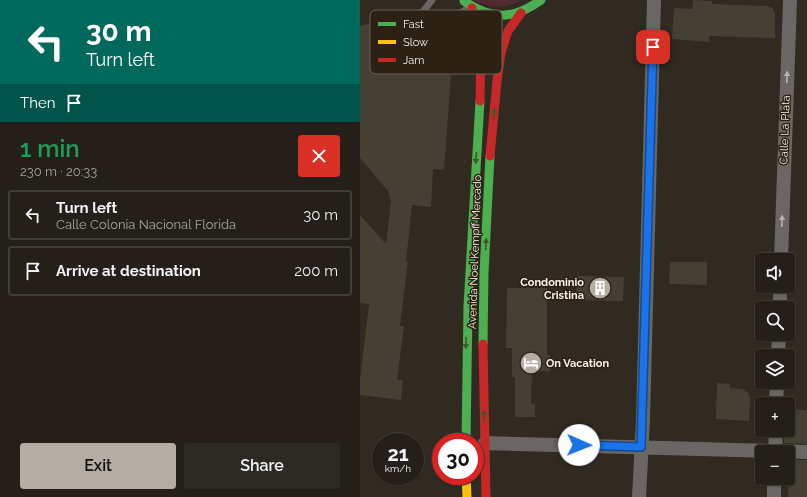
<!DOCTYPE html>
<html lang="en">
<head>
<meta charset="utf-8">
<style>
	:root { --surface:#242019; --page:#2c2822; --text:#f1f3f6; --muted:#a3a3a2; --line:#413e38; --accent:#b3ada3 }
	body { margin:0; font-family:Raleway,sans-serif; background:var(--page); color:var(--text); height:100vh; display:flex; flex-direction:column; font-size:15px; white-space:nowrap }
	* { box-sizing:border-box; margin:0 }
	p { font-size:13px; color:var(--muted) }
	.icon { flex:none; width:22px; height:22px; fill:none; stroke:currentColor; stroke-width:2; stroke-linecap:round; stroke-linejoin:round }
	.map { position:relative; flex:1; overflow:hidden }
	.sheet { display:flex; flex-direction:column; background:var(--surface); width:360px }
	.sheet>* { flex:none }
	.top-card { background:#00695c; color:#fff; overflow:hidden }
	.fabs { position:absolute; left:395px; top:253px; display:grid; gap:8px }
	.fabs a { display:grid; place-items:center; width:40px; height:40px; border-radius:4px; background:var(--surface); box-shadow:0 1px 3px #0004,0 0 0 1px var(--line); font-size:20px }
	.speed { position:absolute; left:12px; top:433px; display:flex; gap:8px; font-size:20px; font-weight:700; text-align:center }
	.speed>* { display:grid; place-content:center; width:52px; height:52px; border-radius:50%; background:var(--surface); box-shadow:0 1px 3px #0004,0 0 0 1px var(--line); line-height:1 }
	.speed small { font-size:10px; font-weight:400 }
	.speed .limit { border:6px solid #d22; background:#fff; color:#111 }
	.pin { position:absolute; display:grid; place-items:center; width:34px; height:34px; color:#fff; margin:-17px; border-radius:8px; box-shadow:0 2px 6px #0006 }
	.me { position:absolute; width:44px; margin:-22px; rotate:91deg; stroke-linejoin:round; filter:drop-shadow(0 0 3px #0008) }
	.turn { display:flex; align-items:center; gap:14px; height:84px; padding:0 20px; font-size:18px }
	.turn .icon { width:52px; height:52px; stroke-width:2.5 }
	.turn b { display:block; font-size:28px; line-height:34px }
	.then { display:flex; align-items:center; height:38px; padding:0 20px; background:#0003; gap:8px; font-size:15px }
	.round { display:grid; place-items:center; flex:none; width:42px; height:42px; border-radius:4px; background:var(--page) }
	.head { display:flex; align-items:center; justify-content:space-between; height:68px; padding:0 20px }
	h1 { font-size:24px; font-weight:600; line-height:30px; color:#1e9e55 }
	.primary-button { display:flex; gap:8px; margin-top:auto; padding:8px 20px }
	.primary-button a { flex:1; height:46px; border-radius:4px; background:var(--accent); color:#111; font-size:16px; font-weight:600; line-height:46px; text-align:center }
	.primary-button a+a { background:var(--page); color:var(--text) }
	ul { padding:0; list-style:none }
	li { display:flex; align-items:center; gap:12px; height:50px; margin:0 8px 6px; padding:0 12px; border:2px solid var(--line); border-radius:4px }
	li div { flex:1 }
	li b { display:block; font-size:15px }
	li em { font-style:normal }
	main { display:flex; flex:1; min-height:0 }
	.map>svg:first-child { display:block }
</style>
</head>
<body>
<main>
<section class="sheet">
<div class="top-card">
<div class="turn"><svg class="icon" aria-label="left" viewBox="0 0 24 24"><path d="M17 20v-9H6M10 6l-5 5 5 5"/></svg><div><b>30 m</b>Turn left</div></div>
<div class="then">Then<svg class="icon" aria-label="arrive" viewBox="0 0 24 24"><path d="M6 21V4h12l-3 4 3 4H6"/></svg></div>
</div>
<div class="head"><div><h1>1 min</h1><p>230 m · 20:33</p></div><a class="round" style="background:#d93025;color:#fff"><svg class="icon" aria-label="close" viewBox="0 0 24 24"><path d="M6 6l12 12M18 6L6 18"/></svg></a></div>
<ul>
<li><svg class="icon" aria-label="left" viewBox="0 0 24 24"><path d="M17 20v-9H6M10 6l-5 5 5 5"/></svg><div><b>Turn left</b><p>Calle Colonia Nacional Florida</p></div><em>30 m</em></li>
<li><svg class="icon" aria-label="arrive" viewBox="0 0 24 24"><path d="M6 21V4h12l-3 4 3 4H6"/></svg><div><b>Arrive at destination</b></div><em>200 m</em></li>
</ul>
<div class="primary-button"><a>Exit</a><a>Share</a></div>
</section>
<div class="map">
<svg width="447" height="497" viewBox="0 0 447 497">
	<rect width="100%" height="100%" fill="#302a21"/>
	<path fill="#4f2b2f" d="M112 0H161C141 11 132 7 112 0Z"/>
	<path fill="#444134" d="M333 0 352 1V4L407 6 412 8 415 13V38L349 36V42L312 39 314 8 332 9Z
		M14 22 27 28 41 26 40 30 42 36 48 44 58 48 65 46 66 62 91 76 84 170 73 169 71 207 52 205 46 261H48L40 326H44L37 380H43L41 400 0 395V380L9 304 0 303V215L26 244 31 200 28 191 0 158V26Z
		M310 262H347V285L309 284Z
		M217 276 264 277 263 301 216 300Z
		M147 288H187V355H190V371H172L171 404H175V417H155V377H152V348H146Z
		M357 383 370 384V388L383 389 388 393 390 399 389 421 356 419Z
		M429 410H447V444L424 443V430H428Z
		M431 460H447V497H428L429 467Z"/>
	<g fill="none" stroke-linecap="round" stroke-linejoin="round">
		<path stroke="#6a6664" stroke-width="7" d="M56 21 67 30 69 36 65 41 59 43C51 41 47 37 45 29 48 23 50 22 56 21Z
			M56 21 72 0
			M69 36 109 7"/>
		<path stroke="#6a6664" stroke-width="14" d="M421 260 430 0
			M420 308V286
			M418 356 419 334
			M416 404 417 382
			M125 443 447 452
			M415 452 416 430
			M279 497 283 420 294 0
			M414 497V478"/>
		<path stroke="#4caf50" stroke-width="9" d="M104 1C132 20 153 20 181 0
			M123 344 124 273 130 156
			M106 442 108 306 120 101"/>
		<path stroke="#ffc107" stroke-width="9" d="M106 476 107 497"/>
		<path stroke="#c62828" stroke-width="9" d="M112 8 121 50 120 101
			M130 156 137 81 141 53 148 31 161 13
			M123 344 126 497"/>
	</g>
	<defs><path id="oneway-solid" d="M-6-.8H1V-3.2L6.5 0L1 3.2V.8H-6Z"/></defs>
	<g fill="#b9b4ad">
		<use href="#oneway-solid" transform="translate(427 77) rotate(-88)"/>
		<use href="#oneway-solid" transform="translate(422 221) rotate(-88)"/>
	</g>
	<g fill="#395a2b">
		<use href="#oneway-solid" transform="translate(134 114) rotate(-85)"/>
		<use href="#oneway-solid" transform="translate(116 158) rotate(94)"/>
		<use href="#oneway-solid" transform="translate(126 244) rotate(-87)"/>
		<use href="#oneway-solid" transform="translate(106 343) rotate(92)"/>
		<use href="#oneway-solid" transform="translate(124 416) rotate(-91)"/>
	</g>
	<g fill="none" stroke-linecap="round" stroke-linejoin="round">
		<g stroke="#114b97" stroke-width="10">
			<path id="route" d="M219 445 281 447 293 47"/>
		</g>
		<use href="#route" stroke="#1a73e8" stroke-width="7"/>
	</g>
	<defs>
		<g id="building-disc" transform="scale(1.15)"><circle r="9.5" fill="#b3ada3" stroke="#2c2112"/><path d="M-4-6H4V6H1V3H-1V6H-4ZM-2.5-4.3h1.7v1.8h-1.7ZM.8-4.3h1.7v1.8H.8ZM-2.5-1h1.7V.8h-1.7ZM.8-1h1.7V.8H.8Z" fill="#fff"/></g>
		<g id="hotel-disc" transform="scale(1.15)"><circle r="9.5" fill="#b3ada3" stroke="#2c2112"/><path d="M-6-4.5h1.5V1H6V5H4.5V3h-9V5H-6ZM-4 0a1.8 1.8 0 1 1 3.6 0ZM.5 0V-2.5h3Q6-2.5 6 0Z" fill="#fff"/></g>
	</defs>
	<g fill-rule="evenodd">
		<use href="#building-disc" x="240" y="288"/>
		<use href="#hotel-disc" x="171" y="363"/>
	</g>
	<g text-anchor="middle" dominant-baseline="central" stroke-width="3" stroke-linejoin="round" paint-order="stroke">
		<g font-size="11" fill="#faf3e9" stroke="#2c2112">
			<text transform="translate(425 130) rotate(-88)">Calle La Plata</text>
			<text transform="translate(115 252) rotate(-88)">Avenida Noel Kempff Mercado</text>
		</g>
		<g font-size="11" font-weight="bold" fill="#faf3e9" stroke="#2c2112" text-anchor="end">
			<text x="224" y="282">Condominio<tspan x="224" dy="13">Cristina</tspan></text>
			<text x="186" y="363" text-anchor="start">On Vacation</text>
		</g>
	</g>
	<rect x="10" y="10" width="132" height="64" rx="6" fill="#2c2112" stroke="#6a6052" stroke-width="1"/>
	<rect x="18" y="22" width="18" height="4" fill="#4caf50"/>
	<rect x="18" y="40" width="18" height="4" fill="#ffc107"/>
	<rect x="18" y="58" width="18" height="4" fill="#c62828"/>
	<g font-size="11" fill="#faf3e9">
		<text x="43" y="28">Fast</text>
		<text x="43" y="46">Slow</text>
		<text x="43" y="64">Jam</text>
	</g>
</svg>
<div class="fabs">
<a><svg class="icon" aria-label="sound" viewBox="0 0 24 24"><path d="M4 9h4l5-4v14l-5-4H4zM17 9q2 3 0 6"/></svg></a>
<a><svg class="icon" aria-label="search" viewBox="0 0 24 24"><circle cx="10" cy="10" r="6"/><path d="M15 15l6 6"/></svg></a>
<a><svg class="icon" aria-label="layers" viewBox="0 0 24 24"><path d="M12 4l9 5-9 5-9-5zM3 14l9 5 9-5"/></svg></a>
<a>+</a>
<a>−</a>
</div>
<div class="speed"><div>21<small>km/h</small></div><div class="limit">30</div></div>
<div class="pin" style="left:293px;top:47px;background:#d93025"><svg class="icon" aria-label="arrive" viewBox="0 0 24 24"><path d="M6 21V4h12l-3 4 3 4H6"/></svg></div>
<svg class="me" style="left:219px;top:445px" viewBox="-20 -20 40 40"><circle r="19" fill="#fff"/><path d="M0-13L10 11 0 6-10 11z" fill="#1a73e8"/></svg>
</div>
</main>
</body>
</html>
